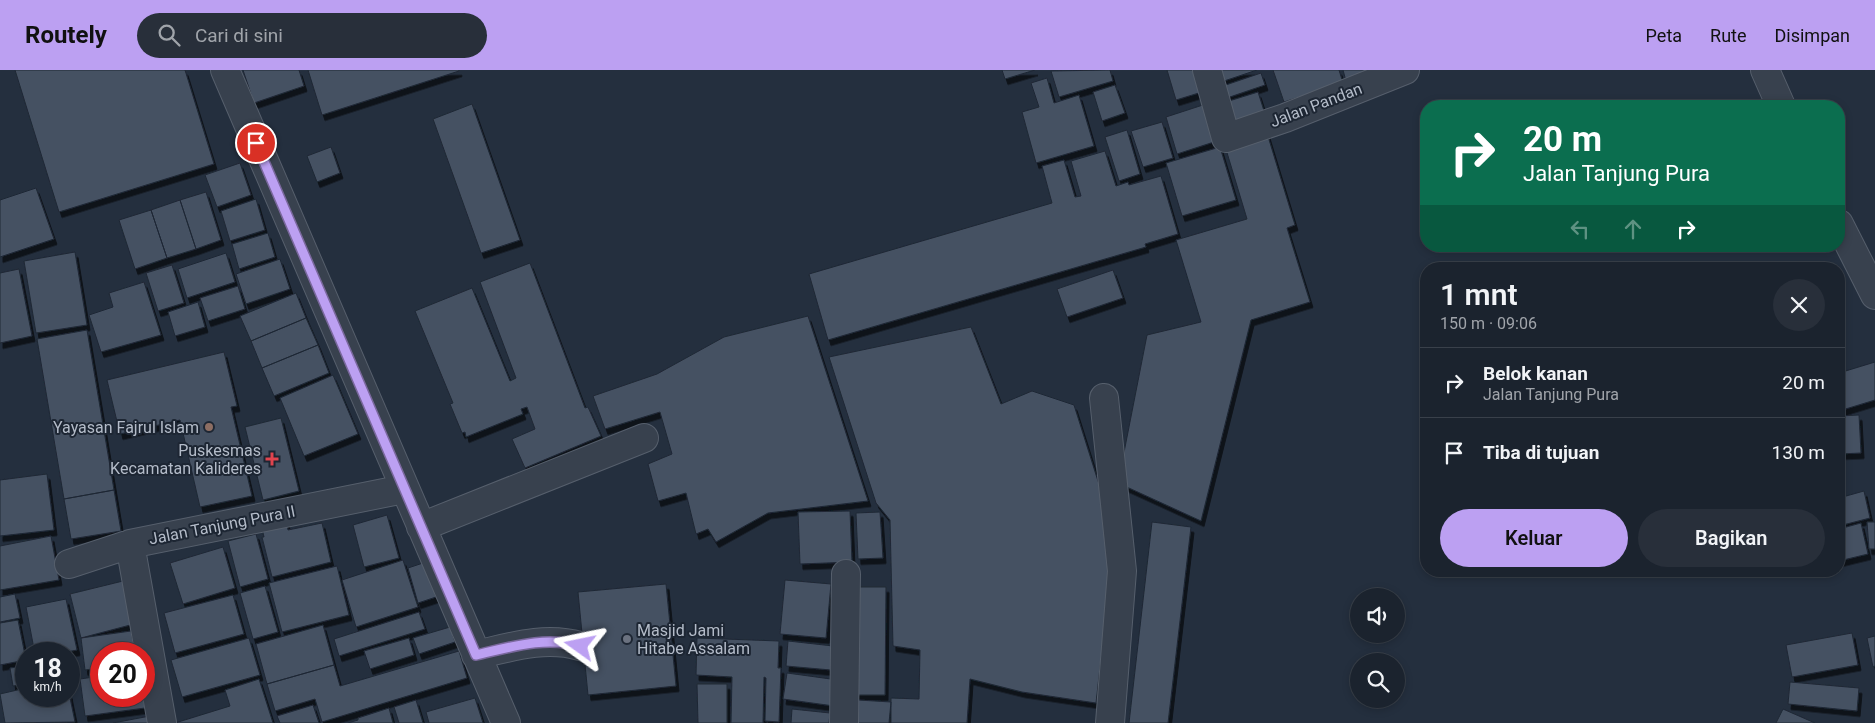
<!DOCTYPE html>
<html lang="id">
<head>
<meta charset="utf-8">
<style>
	:root { --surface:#1b232e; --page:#282f3a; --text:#f1f3f6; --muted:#a0a4aa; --line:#39404a; --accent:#bca0f2 }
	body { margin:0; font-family:Roboto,sans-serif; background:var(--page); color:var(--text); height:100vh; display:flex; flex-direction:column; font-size:19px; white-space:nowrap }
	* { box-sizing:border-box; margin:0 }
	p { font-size:16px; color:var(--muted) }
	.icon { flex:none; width:28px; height:28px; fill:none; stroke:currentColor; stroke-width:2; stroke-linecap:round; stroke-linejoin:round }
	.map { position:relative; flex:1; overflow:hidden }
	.sheet { position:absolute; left:1420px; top:192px; width:425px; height:315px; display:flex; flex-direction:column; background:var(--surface); border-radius:20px; box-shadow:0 2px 8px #0003,0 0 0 1px var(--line) }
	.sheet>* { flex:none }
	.top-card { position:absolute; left:1420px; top:30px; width:425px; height:152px; border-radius:20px; box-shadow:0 2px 8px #0003,0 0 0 1px var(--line); background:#0b6e4f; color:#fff; overflow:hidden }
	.tools { position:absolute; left:1350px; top:518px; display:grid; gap:10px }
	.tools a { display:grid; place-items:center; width:55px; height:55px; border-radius:50%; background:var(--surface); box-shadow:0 2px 8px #0003,0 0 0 1px var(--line); font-size:25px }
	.speed { position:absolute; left:15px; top:572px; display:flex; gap:10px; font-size:25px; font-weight:700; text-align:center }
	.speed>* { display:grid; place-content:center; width:65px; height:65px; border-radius:50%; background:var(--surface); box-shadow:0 2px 8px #0003,0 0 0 1px var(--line); line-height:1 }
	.speed small { font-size:12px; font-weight:400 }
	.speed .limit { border:8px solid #d22; background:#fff; color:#111 }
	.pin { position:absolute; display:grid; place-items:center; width:42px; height:42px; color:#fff; margin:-21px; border:2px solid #fff; border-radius:50%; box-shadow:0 1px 5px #0007 }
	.me { position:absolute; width:55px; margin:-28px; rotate:282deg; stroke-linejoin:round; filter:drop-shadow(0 0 4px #0008) }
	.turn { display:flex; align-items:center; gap:18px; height:105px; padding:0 20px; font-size:22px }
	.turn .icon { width:65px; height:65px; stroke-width:2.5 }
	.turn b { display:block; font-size:35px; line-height:42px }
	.lanes { display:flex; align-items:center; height:48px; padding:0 20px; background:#0003; justify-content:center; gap:25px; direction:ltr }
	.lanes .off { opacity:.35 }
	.round { display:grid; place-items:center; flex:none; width:52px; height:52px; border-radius:26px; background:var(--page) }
	.head { display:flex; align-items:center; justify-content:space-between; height:85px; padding:0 20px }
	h1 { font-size:30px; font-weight:600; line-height:38px }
	.action { display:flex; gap:10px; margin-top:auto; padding:10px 20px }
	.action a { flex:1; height:58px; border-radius:30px; background:var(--accent); color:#111; font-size:20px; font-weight:600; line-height:58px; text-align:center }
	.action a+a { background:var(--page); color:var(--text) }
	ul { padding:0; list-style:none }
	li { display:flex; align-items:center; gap:15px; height:70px; padding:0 20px; border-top:1px solid var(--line) }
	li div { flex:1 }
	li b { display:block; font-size:19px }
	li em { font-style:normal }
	header { display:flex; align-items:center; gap:30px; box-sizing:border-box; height:70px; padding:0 25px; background:var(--accent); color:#111 }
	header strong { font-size:24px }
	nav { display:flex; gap:28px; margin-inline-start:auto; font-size:18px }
	.search { width:350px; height:45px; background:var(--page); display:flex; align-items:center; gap:12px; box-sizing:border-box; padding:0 18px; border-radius:28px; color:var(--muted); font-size:19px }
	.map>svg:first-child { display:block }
</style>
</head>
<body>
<header>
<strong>Routely</strong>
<div class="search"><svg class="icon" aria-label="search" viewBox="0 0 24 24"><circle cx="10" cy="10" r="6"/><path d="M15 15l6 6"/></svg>Cari di sini</div>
<nav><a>Peta</a><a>Rute</a><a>Disimpan</a></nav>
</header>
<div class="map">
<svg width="1875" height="653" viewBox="0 0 1875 653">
	<defs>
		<filter id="shadow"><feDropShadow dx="3" dy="5.5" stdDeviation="0" flood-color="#0009"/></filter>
	</defs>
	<rect width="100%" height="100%" fill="#242f3e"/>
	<path fill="#455162" stroke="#1f2835" filter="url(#shadow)" d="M15 0H185L214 94 59 142Z
		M243 0H299L304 16 254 33Z
		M308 0H459V1L322 45Z
		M1002 0H1035L1005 9Z
		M1110 0 1113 11 1059 27 1051 1Z
		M1167 0H1196L1202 22 1176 30Z
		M1214 0H1257L1218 13Z
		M1273 0H1339L1343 13 1284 32Z
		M1343 0H1384L1346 11Z
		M1261 3 1265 15 1221 30 1217 18Z
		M1047 8 1054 33 1079 25 1094 76 1036 93 1022 42 1039 37 1031 13Z
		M1115 15 1125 43 1102 51 1093 22Z
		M1258 22 1265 44 1236 54 1229 31Z
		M472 34 520 170 481 183 433 49Z
		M1206 34 1217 71 1177 84 1166 47Z
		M1162 52 1173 88 1143 97 1131 61Z
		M1127 60 1140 104 1119 111 1105 67Z
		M1267 63 1295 155 1287 158 1310 232 1251 250 1201 451 1118 413 1147 265 1201 252 1176 170 1247 149 1225 76Z
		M331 77 340 103 317 112 307 86Z
		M1220 77 1236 130 1182 146 1166 93Z
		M1105 81 1116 116 1128 112 1129 115 1161 106 1178 164 1145 174 1146 177 828 270 809 204 1052 133 1042 96 1064 90 1075 127 1081 126 1071 91Z
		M240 93 251 125 217 137 205 105Z
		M36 118 54 169 0 187V130Z
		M206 122 221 170 196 179 180 130Z
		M256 129 265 160 230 171 221 141Z
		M180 130 196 179 167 188 151 140Z
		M151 140 167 188 135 199 119 150Z
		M268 163 275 187 239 199 232 174Z
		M75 182 87 255 36 263 24 191Z
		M226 183 235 212 187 228 178 199Z
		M280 189 290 219 246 234 236 204Z
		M530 193 585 338 588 337 601 366 525 398 512 369 535 359 527 337 521 339 523 344 466 367 465 362 462 363 450 334 453 333 415 241 472 218 510 311 516 308 480 212Z
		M172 195 184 233 158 241 146 203Z
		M19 199 32 266 0 273V203Z
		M1113 200 1123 228 1067 247 1057 219Z
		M144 212 161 265 101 282 89 245 113 237 109 223Z
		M238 216 245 239 208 251 200 228Z
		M296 223 306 248 251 271 240 246Z
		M198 232 205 257 175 266 168 242Z
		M808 246 868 431 768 443 716 472 708 459 696 464 686 423 658 431 648 394 672 384 660 342 605 359 593 326 657 304 724 267Z
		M306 248 318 275 262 298 251 271Z
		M971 257 1001 334 1032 321 1074 335 1115 465 1096 633 1022 622 970 609 967 653H891V628L919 629 920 580 893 576 890 450 876 433 829 287Z
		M87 260 114 420 64 429 37 269Z
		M318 275 329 303 274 326 262 298Z
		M224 282 237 336 231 337 252 426 200 437 180 350 120 364 107 310Z
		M1875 292V330L1839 341V303Z
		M333 305 358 364 304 386 280 328Z
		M1859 345 1861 383 1839 384V346Z
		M281 348 299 421 263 430 245 357Z
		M47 404 54 460 0 466V410Z
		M114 420 121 461 71 469 64 429Z
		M1864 421 1870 448 1839 456V428Z
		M850 441 852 492 800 494 798 442Z
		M880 442 883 488 858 489 856 443Z
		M387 445 399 488 364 497 353 455Z
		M286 449 288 460 322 453 331 492 272 507 262 467H264L261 454Z
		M1152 452 1191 457 1168 653H1129Z
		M1867 452H1875V479H1869Z
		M1861 453 1868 484 1839 491V459Z
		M256 464 268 509 240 517 228 471Z
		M51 466 59 510 0 520V476Z
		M223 477 235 518 183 534 170 493Z
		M403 490 418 537 356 557 342 510Z
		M426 492 436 527 418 533 408 498Z
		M337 496 349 545 282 562 269 513Z
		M785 510 831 514 826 568 780 564Z
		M123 511 134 554 81 568 70 524Z
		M666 514 676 616 588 625 578 522Z
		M265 516 278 562 253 569 240 523Z
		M851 517H886L885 625H849Z
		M15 524 20 548 0 552V527Z
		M233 525 244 564 175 583 164 543Z
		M66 529 77 580 56 584H35L26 537Z
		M419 542 425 559 339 586 334 569Z
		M18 550 26 590 0 595V553Z
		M323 555 334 595 267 614 256 574Z
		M450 557 455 572 419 584 413 568Z
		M131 561 135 584H101V598L85 600 81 568Z
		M1852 563 1858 595 1792 607 1786 575Z
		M1875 566V596L1873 597 1867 568Z
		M249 568 260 605 182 627 171 590Z
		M409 568 414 585 370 599 364 581Z
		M697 568 779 571 778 598H781L779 652 765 651 766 608 764 607 763 653H731L732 607 696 605Z
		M788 571 833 576 831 600 786 596Z
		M459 581 467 608 322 652 315 629 275 641 267 614 334 595 340 616Z
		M26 596V614L13 616 10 598Z
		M787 603 838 610 834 636 783 629Z
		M101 606V626H143L145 638 85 646 80 609Z
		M259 609 273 653H175L230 636 225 620Z
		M1790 612 1859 618 1857 641 1788 634Z
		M697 614H727V653H698Z
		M26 618V626H69V623L75 652 5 653 0 624Z
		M475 628 483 653H429L426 642Z
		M416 630 423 653H399L394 637Z
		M858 630 891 632 889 653H856Z
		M313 635 319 653H280L277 646Z
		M389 638 393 653H348L358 650V648Z
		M792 639 830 643 829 653H791Z
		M1783 639 1815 653H1776Z
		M150 646 151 653H113Z"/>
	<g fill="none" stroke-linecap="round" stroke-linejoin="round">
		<g stroke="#565f6c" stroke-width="30">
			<path id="minor" d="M225 0 506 653
				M1207 0 1226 68 1285 48 1405 0
				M1765 0 1781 36
				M1839 154 1875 225
				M1104 328 1122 501 1110 653
				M421 457 644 368
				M130 474 162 653
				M69 494 130 474 404 419
				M476 585C511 577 545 566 580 576
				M844 653 846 504"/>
		</g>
		<use href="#minor" stroke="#38414e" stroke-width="28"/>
	</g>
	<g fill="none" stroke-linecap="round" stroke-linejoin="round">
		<g stroke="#7a689d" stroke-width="12">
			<path id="route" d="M256 73 476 585C511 577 545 566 580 576"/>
		</g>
		<use href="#route" stroke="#bca0f2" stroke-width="9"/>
	</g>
	<circle fill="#8d6e63" stroke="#1d2633" stroke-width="2" cx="209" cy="357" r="5"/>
	<path fill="#e0444e" stroke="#1d2633" stroke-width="2" d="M269.5 381.5h5v5h5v5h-5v5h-5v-5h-5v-5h5z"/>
	<circle fill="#6b7280" stroke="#1d2633" stroke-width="2" cx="627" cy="569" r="5"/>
	<g text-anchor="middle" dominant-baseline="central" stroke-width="4" stroke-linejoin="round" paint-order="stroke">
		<g font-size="16" fill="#b4bcc9" stroke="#1d2633">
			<text transform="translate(1316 35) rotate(-21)">Jalan Pandan</text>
			<text transform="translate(222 455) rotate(-11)">Jalan Tanjung Pura II</text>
		</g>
		<g font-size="16" fill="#b4bcc9" stroke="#1d2633" text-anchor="end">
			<text x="199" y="357">Yayasan Fajrul Islam</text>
			<text x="261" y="380">Puskesmas<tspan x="261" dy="18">Kecamatan Kalideres</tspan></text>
			<text x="637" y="560" text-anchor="start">Masjid Jami<tspan x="637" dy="18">Hitabe Assalam</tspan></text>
		</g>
	</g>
</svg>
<div class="tools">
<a><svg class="icon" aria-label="sound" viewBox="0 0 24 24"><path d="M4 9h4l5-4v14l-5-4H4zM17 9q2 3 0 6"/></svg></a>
<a><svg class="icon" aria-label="search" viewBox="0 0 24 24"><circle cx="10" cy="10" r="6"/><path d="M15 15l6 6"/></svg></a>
</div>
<div class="speed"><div>18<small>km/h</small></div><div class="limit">20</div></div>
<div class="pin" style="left:256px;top:73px;background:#d93025"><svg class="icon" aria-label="arrive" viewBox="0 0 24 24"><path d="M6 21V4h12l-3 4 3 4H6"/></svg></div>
<svg class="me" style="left:580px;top:576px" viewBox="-20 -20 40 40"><path d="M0-17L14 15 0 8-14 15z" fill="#bca0f2" stroke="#fff" stroke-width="4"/></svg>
<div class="top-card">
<div class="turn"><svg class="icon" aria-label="right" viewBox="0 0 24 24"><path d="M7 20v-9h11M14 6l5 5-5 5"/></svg><div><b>20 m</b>Jalan Tanjung Pura</div></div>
<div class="lanes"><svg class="icon off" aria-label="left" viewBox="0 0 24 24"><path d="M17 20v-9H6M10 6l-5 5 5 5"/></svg><svg class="icon off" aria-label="ahead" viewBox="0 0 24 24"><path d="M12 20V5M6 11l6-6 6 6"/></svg><svg class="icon" aria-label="right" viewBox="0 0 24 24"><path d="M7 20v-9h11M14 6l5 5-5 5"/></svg></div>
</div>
<section class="sheet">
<div class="head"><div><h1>1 mnt</h1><p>150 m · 09:06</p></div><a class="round"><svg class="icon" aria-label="close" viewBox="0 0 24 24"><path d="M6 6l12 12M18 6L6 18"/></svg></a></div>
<ul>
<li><svg class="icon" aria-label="right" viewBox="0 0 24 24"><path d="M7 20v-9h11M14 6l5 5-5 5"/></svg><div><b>Belok kanan</b><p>Jalan Tanjung Pura</p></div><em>20 m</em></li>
<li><svg class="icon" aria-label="arrive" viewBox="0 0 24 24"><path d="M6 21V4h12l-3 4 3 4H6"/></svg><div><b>Tiba di tujuan</b></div><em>130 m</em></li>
</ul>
<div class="action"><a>Keluar</a><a>Bagikan</a></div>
</section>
</div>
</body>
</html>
